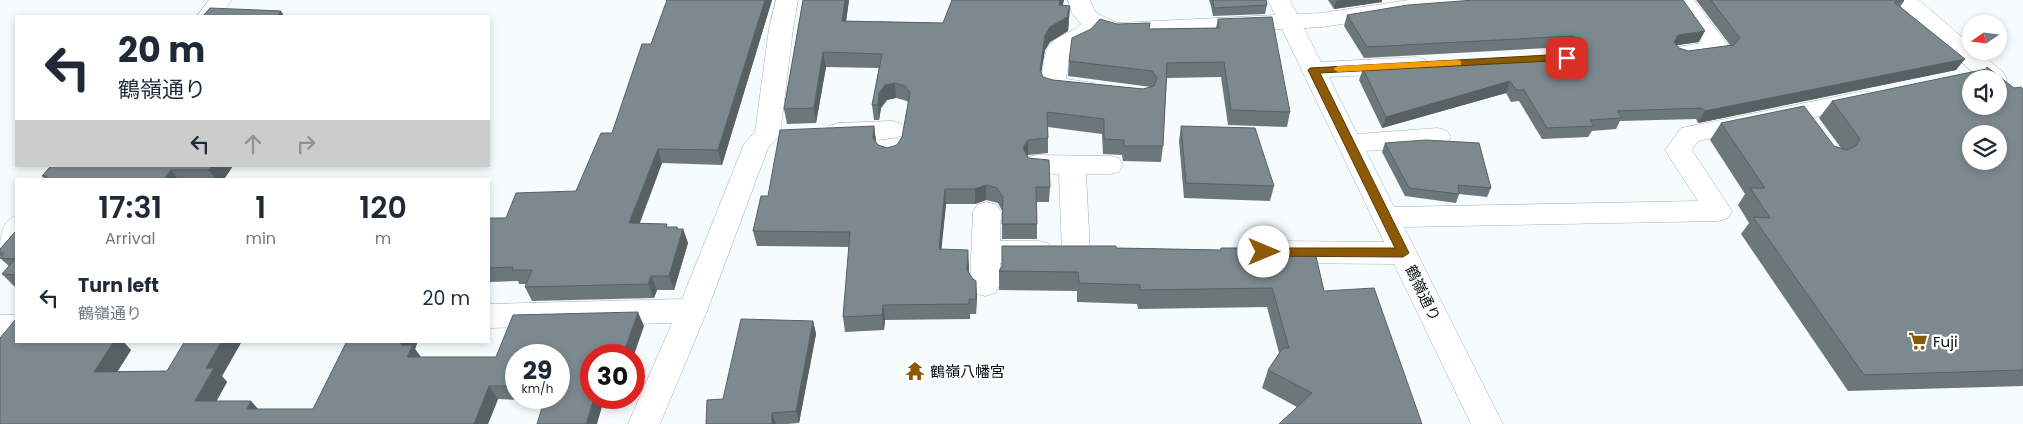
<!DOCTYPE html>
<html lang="en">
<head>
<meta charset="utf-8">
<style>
	:root { --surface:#fff; --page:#f2f2f3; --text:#1f2937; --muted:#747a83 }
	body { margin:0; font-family:Poppins,"Noto Sans JP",sans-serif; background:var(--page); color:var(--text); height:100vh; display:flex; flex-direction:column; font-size:19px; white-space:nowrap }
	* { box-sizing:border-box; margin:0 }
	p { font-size:16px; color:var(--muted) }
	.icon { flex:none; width:28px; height:28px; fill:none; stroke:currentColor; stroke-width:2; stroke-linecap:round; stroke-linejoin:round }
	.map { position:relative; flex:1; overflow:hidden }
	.sheet { position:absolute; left:15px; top:178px; width:475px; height:165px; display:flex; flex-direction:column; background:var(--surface); border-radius:0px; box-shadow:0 2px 8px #0003 }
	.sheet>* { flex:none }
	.banner { position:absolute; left:15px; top:15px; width:475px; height:152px; border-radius:0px; box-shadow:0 2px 8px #0003; background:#fff; color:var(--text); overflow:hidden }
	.needle { width:32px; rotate:256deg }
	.buttons { position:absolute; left:1962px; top:15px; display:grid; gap:10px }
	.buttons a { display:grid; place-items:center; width:45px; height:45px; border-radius:50%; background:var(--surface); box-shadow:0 2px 8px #0003; font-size:25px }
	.speed { position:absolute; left:505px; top:344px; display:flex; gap:10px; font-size:25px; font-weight:700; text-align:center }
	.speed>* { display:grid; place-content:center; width:65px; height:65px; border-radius:50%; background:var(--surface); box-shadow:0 2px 8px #0003; line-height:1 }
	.speed small { font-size:12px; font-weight:400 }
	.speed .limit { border:8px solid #d22; background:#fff; color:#111 }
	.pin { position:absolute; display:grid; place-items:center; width:42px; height:42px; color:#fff; margin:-21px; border-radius:10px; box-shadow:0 2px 8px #0006 }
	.me { position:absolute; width:55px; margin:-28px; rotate:90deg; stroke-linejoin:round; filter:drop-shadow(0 0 4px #0008) }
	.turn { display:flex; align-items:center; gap:18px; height:105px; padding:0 20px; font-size:22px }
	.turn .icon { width:65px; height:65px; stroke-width:2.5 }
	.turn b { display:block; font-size:35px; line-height:42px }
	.lanes { display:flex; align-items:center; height:48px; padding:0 20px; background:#0003; justify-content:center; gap:25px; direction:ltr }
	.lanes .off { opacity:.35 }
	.eta { display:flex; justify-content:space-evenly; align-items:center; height:85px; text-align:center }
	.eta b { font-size:30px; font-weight:600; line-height:35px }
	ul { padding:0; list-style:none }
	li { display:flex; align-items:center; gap:15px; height:70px; padding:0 20px }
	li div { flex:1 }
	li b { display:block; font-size:19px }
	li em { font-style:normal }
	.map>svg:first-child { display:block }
</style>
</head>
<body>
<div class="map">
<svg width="2023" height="424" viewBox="0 0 2023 424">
	<rect width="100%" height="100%" fill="#f6fcfe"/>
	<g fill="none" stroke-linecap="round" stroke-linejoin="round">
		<g stroke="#a1b0b5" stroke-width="1">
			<path id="minor" d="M209 0H232L220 16H197Z
				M776 0H798L793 29 780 135 768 148 707 311 660 424H628L672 323 489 328V304L682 299 744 144 755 132 769 29Z
				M1068 0H1090L1096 13 1117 23 1275 15 1268 0H1290L1297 14 1322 13 1409 0H1465L1462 5 1454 7 1322 27 1304 28 1321 62 1417 57 1426 60 1429 65 1426 70 1417 73 1329 77 1357 134 1438 128 1447 131 1451 137 1447 143 1438 146 1366 151 1394 207 1698 201 1665 150 1681 128 1864 91 1873 93 1876 99 1873 105 1864 107 1698 141 1692 150 1732 211 1728 218 1718 221 1404 227 1503 424H1471L1394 264 1277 263 1267 260 1263 252 1267 244 1277 241 1384 242 1282 29 1116 37 1098 32 1089 42 1070 52 1066 79 1094 83 1097 89 1094 95C1078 99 1060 95 1044 91L1041 85C1042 76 1044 48 1051 43 1060 35 1070 34 1081 24L1072 13Z
				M1671 0H1694L1731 49 1727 54 1685 60 1677 57 1673 52 1677 47 1702 43Z
				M1894 0H1919L1971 45V51H1978L2004 73 2007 79 2004 85 1999 86V79H1980Z
				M893 121 902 124 906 130 902 136C884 141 847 143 829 138L825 132 829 126 838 123Z
				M1037 155 1110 156 1119 158 1123 165 1119 172 1110 174H1086L1090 252 1086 260 1076 263 1066 260 1062 252 1059 174 1037 173 1028 171 1024 164 1028 157Z
				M987 202 997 205 1001 212 1000 241H1039L1049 244 1053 252 1049 260 1039 263H1000V285L995 293 985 296 975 293 970 285 973 212 977 205Z
				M16 216C17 235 21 250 0 257 0 237 0 222 16 216Z
				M0 315H16V339H0Z"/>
		</g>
		<use href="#minor" fill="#fff" fill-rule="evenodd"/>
	</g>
	<path fill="#6b777b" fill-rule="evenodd" d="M667 0H772L722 165 662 163 640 223 668 227H677L678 229H683L688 243 674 290H657L654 298 532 301 525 287 526 284H519L518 281 489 282V218H506L576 191 612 133 651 44Z
		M803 0H849L846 21 943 23 952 0H1064L1063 5 1070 6 1068 31 1050 42 1045 50 1041 73 1043 77 1053 80 1143 89 1151 87 1068 76 1069 61 1117 24 1149 29 1216 28 1218 19 1290 112 1287 127 1228 125 1221 77 1167 78 1163 146 1161 162 1123 161 1122 155 1103 154 1102 134 1048 127V153L1028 155 1027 156 1050 187 1049 202H1037V239H1002V211L998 203 986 200 975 204H946L941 249 969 265V272L977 295 976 314H970V319L885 320 884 330 845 332 843 317 849 247 757 246 753 231 768 196 874 126 876 142 878 145 887 148 897 145 902 137 908 103 907 101 896 98 887 100 881 108 879 120H874L872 105 879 68 826 67 816 123 787 124 784 109Z
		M1209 0H1266L1267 5 1265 14 1213 16 1211 6Z
		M1328 0H1382V2L1334 9Z
		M1696 0H1903L1904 1 1900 7 1956 70 1698 123 1696 119 1620 121 1616 129 1592 131 1588 137 1542 139 1519 101 1511 102 1506 93 1382 128 1359 80 1363 69 1378 68 1379 65 1572 56 1578 53 1576 50 1567 47 1364 58 1344 26 1347 15 1699 42 1676 45 1679 48 1688 51 1730 45Z
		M2014 88 2023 89V386L1848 391 1741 234 1749 223 1738 205 1745 194 1710 140 1721 123 1834 146 1841 148 1819 118 1832 101Z
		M1181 126 1274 186 1270 201 1184 198 1179 141Z
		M1385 143 1491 188 1487 197 1459 194 1456 203 1405 196 1382 152Z
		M55 166H233L224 179H45L42 176Z
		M16 231V288L2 274 9 266 0 258 1 257 0 256V249Z
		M1116 248 1220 250 1221 248 1250 252 1324 291 1422 424 1297 407 1262 388 1268 370 1279 353 1267 307 1138 309 1137 304 1077 302V291L999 290V271Z
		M813 321 816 334 799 423 787 424H706L723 399Z
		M644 326 591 355V398H619L617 404 498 399 488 424H0L16 341 131 350 117 372 167 371 185 341H242L222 376 227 382 216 401H251L258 409H313L347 341H418L415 349 421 357H496ZM516 355 559 398H516Z"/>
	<path fill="#576164" d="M765 0H772L722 165 718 150Z
		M845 0H849L844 36 842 21Z
		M1060 0H1064L1058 19 1059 5Z
		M1342 0H1382V2L1334 9 1336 1Z
		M1070 6 1068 31 1050 42 1045 50 1039 85 1040 70 1045 35 1050 27Z
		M281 11 284 16H278Z
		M1705 31 1699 42 1672 46 1678 35Z
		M823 52 826 67 816 123 814 108Z
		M1965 59 1956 70 1698 123 1705 111Z
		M1510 81 1506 93 1382 128 1386 117Z
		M895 83 896 98 887 100 881 108 879 120 878 105 879 93 885 85Z
		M874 126 876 141 874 153 873 138Z
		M1028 140V155L1022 163 1023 148Z
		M658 149 662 163 634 237 629 223Z
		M212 166H233L224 179H216L209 170Z
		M171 170 178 179H164Z
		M986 185V200L975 204V189Z
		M945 189 946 204 940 264 939 249Z
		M677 227 681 237 683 229 688 243 674 290 669 276Z
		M968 250 969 265 968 285 967 270Z
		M651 276 657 290 654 298 648 284Z
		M976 281 977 295 976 314Z
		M883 305 885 320 884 330 882 315Z
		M638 312 644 326 634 355H623Z
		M813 321 816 334 799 423 796 411Z
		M114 341H123L131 350 109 385 94 372Z
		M222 341H242L222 376 227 382 209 415 195 401 206 368Z
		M403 341H418L415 349 422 359 407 357 401 345Z
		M489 386 498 399 488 424H474Z
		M594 398H600L603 403 597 424H586Z
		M614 398H619L617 404Z
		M251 401 263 415 247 409Z
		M772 413 776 424H772Z"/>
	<path fill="#7c8a8f" stroke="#576164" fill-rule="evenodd" d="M667 0H765L718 150 658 149 629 223 667 224 666 227H677V229H683L669 276H651L648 284 525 287 532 270H512L513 267 489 268V218H506L516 193 576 191 601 133H612L642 44H651Z
		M803 0H845L842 21 943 23 952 0H1060L1059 5 1070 6 1067 15 1069 16 1050 27 1045 35 1040 70 1043 77 1053 80 1143 89 1154 86 1157 78 1152 71 1069 61 1072 38 1091 29 1100 19 1117 24 1150 23 1149 29 1219 28 1218 19 1272 17 1290 112 1231 110 1224 62 1167 63 1163 146H1124V140L1104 139V119L1047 112 1048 138 1028 140 1023 148 1028 158 1049 160 1050 187H1036L1037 224H1002L1003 197 997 188 986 185 975 189H945L939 249 968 250 967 270 973 279 976 281V299H969V304L883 305 882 315 843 317 850 232 753 231 761 196H768L780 130 874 126 873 138 878 145 887 148 897 145 902 137 910 93 905 86 895 83 885 85 879 93 878 105H872L882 54 823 52 814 108 784 109Z
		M1213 0H1266L1267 5 1214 8Z
		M1474 0H1683L1705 31 1678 35 1674 42 1679 48 1688 51 1734 45 1740 38 1711 0H1903L1904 1 1894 2 1965 59 1705 111 1702 108 1617 111 1622 118 1590 120 1594 126 1547 128 1524 90H1516L1510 81 1386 117 1363 69 1380 68 1379 65 1572 56 1582 52 1586 45 1581 39 1572 36 1367 47 1347 15 1408 5Z
		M210 8 281 11 278 16H203Z
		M1987 67 2014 88 2021 87 2023 89V370L1864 375 1753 217 1770 218 1750 188H1765L1721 123 1804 106 1834 146 1846 150 1856 146 1860 139 1832 101 1986 69ZM1971 79H1999V106H1971ZM1971 134H1999V161H1971Z
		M1181 126 1255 128 1274 186 1186 183Z
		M1426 140 1479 143 1491 188 1458 185 1459 194 1409 188 1385 143Z
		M55 166H212L209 170H171L164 179H45L47 176H42L50 167Z
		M16 231V275L2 274 15 259 0 258 4 253H0V249Z
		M1002 246H1116V248L1221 250V248H1249L1250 252H1315L1324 291 1374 288 1422 424H1279L1312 393 1268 370 1283 348H1289L1272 288 1140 290V285L1079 283 1078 272 999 271 1002 266Z
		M638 312 623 355H591V398H594L586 424H537L545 398H559V355H516V386H489L474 424H0V338L16 319V341H114L94 372 167 371 185 341H222L206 368H214L195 401H251L247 409H313L347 341H403L401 345H413L407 357H496L513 315Z
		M741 319 813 321 796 411 772 413V424H706L707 400 723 399Z"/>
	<path fill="#8c5a04" stroke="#5b3a03" d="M1567 54 1570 55V60L1320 73 1409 253 1403 257 1260 256 1259 252 1260 249 1264 248H1395L1308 70 1310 68Z"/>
	<path fill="#f59e0b" d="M1457 60 1461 61V65L1338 72 1333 69 1338 66Z"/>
	<defs>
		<g id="supermarket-bare" transform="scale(1.5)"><path d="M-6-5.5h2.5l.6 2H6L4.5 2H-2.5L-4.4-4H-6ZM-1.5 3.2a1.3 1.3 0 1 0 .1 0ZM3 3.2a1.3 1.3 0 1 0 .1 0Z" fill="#8c5a04" stroke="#fff" stroke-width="2.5" paint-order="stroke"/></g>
		<g id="temple-bare" transform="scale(1.5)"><path d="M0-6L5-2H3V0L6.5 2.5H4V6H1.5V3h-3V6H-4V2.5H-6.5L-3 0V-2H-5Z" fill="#8c5a04" stroke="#fff" stroke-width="2.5" paint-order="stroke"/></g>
	</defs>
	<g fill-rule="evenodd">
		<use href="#supermarket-bare" x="1918" y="341"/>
		<use href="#temple-bare" x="915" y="371"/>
	</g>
	<g text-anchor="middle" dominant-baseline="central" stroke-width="5" stroke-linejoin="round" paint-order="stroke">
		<g font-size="15" fill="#070c0e" stroke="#fff">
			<text transform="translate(1423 293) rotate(64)">鶴嶺通り</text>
		</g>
		<g font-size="15" fill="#070c0e" stroke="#fff" text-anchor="start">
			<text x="1933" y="341">Fuji</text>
			<text x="930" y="371">鶴嶺八幡宮</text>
		</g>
	</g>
</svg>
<div class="buttons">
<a><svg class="needle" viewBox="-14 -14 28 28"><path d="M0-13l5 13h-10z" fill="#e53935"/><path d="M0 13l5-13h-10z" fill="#747a83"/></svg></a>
<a><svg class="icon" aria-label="sound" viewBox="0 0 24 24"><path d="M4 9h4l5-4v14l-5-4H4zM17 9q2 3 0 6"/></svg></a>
<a><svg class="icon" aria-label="layers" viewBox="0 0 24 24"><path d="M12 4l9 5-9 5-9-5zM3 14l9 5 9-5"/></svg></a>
</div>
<div class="speed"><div>29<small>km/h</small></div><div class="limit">30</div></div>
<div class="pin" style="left:1567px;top:58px;background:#d93025"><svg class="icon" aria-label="arrive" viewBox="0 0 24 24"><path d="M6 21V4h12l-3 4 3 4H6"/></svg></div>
<svg class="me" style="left:1264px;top:252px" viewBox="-20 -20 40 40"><circle r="19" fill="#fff"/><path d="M0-13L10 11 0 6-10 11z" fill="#8c5a04"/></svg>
<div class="banner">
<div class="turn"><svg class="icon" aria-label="left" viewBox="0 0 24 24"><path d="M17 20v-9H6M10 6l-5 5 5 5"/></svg><div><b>20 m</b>鶴嶺通り</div></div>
<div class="lanes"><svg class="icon" aria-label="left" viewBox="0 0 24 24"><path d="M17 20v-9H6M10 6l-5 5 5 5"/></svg><svg class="icon off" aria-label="ahead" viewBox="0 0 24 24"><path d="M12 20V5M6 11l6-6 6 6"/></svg><svg class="icon off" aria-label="right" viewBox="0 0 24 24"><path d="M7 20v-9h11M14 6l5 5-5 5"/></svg></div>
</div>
<section class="sheet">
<div class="eta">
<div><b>17:31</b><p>Arrival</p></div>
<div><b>1</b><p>min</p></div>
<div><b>120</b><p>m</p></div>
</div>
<ul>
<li><svg class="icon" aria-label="left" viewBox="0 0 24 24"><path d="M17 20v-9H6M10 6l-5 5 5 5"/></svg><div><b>Turn left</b><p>鶴嶺通り</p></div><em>20 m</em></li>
</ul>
</section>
</div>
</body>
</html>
